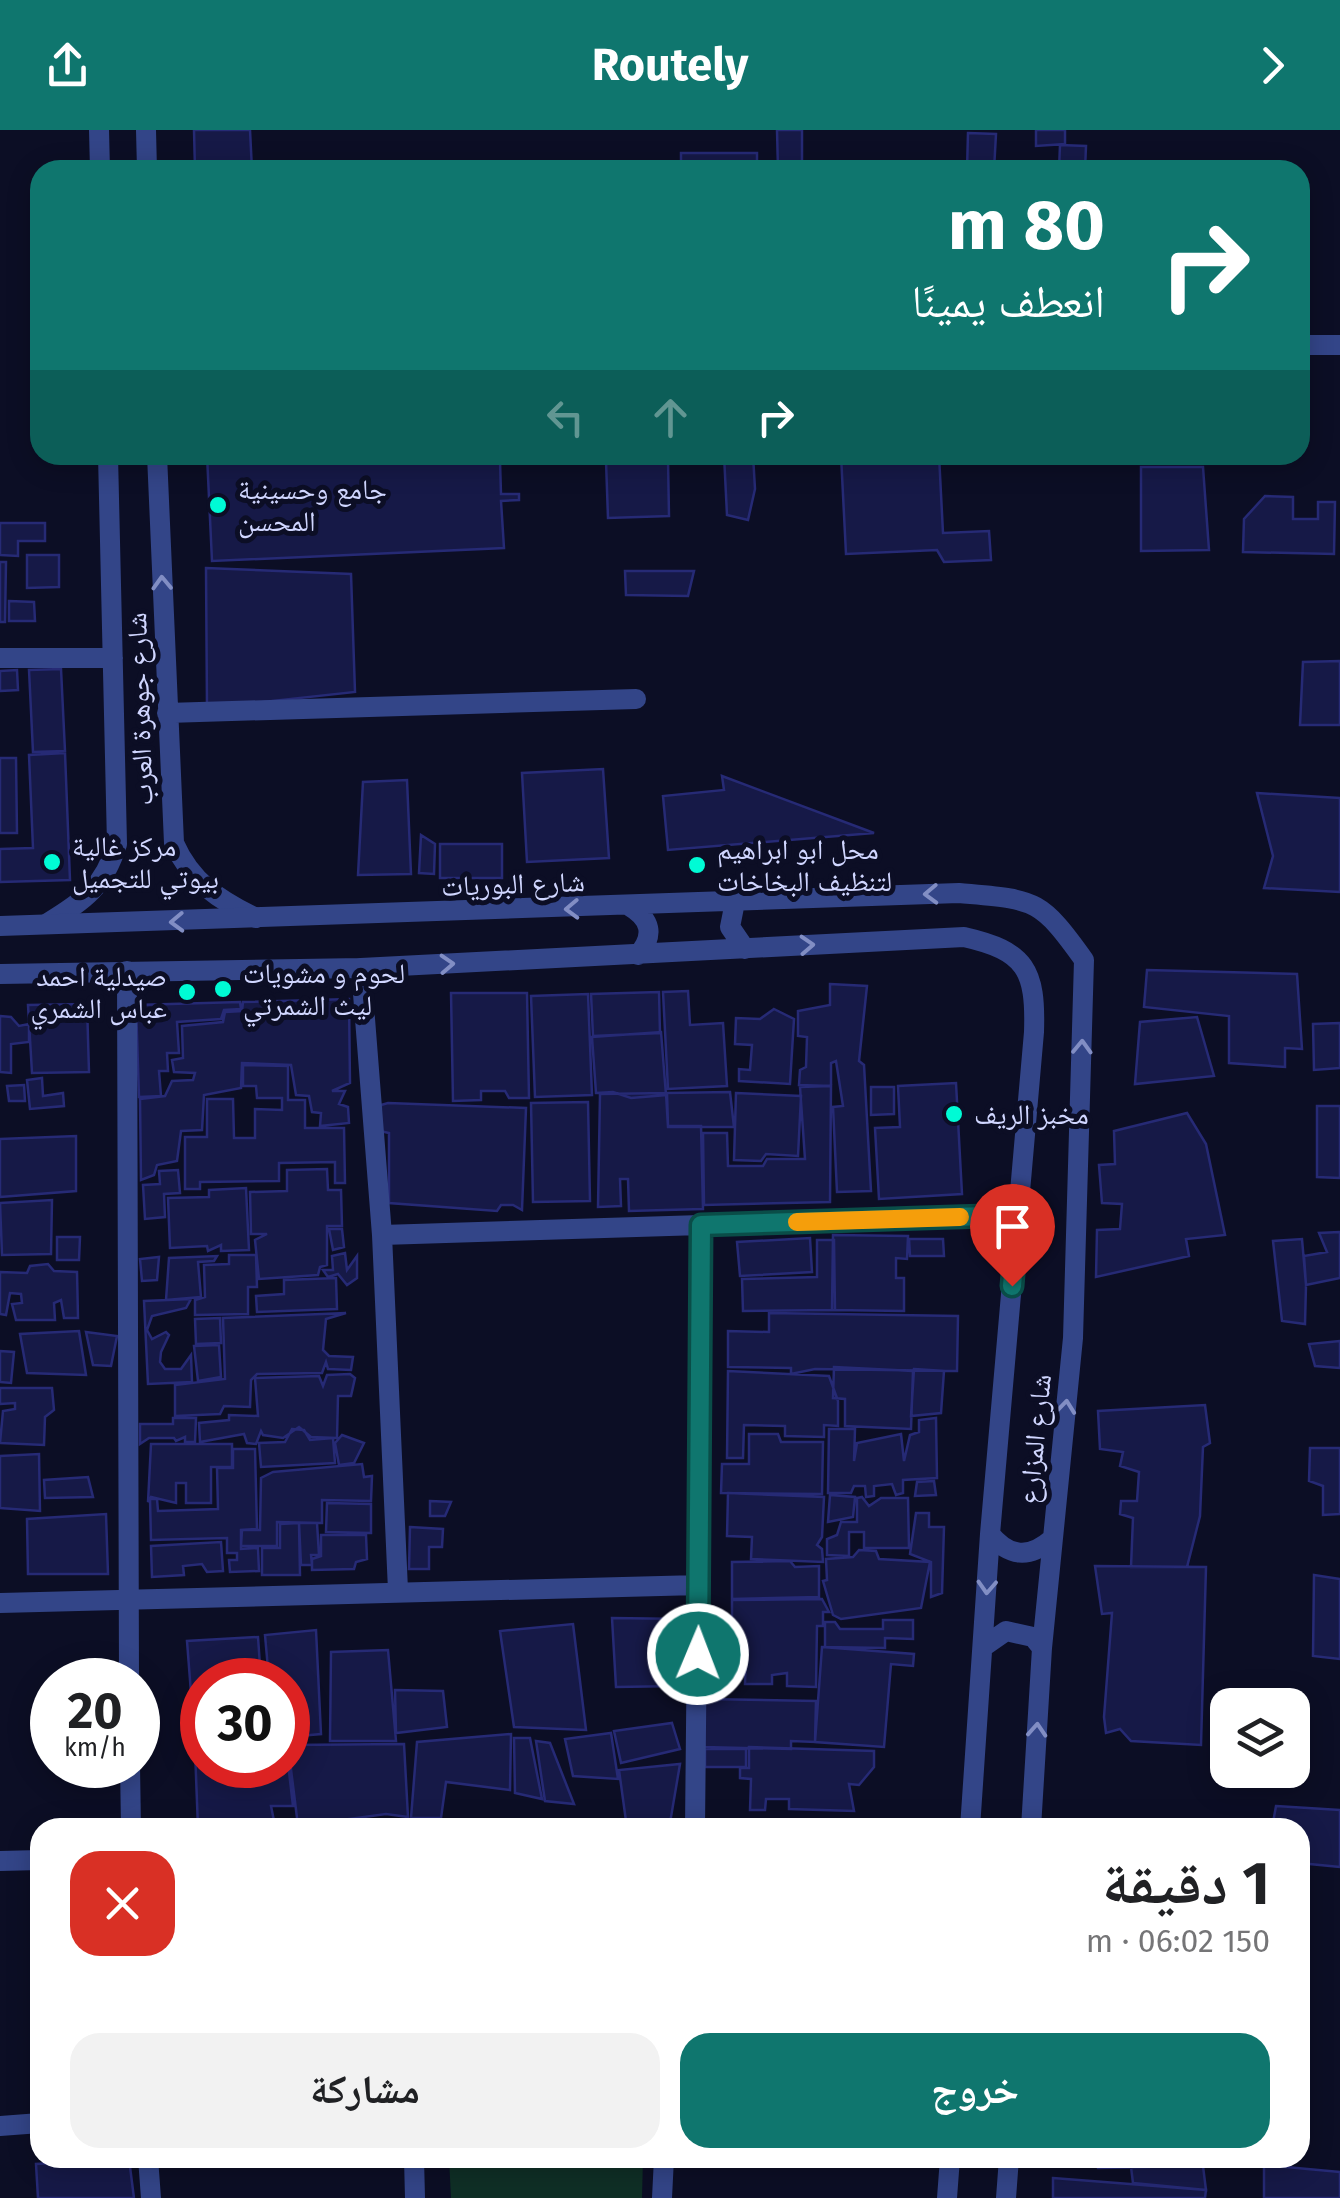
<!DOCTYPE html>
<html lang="ar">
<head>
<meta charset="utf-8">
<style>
	:root { --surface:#fff; --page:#f2f2f2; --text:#202124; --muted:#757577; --accent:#0f766e }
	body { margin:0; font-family:"Fira Sans","Noto Naskh Arabic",sans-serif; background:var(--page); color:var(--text); direction:rtl; height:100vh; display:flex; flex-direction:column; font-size:38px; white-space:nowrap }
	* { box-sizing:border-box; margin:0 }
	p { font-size:32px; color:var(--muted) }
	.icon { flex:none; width:55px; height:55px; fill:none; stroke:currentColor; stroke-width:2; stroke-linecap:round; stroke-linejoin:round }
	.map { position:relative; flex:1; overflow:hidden; direction:ltr }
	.drawer { position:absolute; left:30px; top:1688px; width:1280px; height:350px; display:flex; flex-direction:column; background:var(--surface); border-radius:30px; box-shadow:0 5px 25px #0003; direction:rtl }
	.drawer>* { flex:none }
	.top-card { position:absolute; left:30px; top:30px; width:1280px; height:305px; border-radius:30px; box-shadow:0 5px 25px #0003; direction:rtl; background:#0f766e; color:#fff; overflow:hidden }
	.tools { position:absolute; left:1210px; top:1558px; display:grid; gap:20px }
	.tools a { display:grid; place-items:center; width:100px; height:100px; border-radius:20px; background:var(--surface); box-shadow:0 5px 25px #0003; font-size:50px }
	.speed { position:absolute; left:30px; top:1528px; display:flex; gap:20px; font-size:50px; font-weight:700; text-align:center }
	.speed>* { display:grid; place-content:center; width:130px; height:130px; border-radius:50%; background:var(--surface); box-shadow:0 5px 25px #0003; line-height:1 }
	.speed small { font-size:25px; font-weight:400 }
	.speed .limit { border:15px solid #d22; background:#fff; color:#111 }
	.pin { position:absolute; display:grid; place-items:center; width:85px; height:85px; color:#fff; margin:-102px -42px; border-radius:50% 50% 50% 0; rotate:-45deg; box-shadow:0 0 10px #0007 }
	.pin .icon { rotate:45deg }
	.me { position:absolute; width:110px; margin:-55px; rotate:1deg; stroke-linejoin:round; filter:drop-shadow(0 0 8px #0008) }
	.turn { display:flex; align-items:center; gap:35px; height:210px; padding:0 40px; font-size:45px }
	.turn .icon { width:130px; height:130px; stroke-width:2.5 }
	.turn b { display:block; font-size:70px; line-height:85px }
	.lanes { display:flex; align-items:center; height:95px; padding:0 40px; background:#0003; justify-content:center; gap:50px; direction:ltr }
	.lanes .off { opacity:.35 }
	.round { display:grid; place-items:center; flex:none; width:105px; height:105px; border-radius:30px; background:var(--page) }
	.summary { display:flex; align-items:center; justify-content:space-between; height:170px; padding:0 40px }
	h1 { font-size:60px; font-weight:700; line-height:75px }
	.cta { display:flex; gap:20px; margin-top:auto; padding:20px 40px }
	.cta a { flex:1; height:115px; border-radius:30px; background:var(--accent); color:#fff; font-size:40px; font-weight:700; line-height:115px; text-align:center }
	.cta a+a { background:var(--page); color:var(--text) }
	header { display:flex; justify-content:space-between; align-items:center; height:130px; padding:0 40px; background:var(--accent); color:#fff; font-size:45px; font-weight:700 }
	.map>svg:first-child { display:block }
</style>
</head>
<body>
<header><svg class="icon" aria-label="forward" viewBox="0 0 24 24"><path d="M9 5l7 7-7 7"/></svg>Routely<svg class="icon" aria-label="share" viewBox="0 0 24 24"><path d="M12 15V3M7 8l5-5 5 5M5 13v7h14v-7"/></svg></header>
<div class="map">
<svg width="1340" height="2068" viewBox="0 0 1340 2068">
	<rect width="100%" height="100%" fill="#0c0e25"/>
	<path fill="#0f2f26" d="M449 2028H643L642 2068H451Z"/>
	<path fill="#161947" stroke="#262a75" stroke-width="2.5" d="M194 0H250L252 40H195Z
		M777 0H802V40H778Z
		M1036 0H1065V14L1036 16Z
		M968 3 996 4 994 40H967Z
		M1060 15 1086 16 1085 40H1059Z
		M681 23H757V40H681Z
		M207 325H450V333L500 331 501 364H519V370L501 371 504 418 212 431Z
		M724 325H753L755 359 748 390 727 385Z
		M841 325H939L943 403 989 401 991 430 944 432 937 420 846 424Z
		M668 329 669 386 608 388 606 331Z
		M1141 337H1203L1209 420 1141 421Z
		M1265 366 1293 367V389H1318V372H1335L1334 424 1243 422 1244 389Z
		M0 393H45V411H18V426L0 425Z
		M27 425H59V457L27 458Z
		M0 432H6L5 492H0Z
		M206 438 351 444 355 562 207 578Z
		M625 441H694L688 466 626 465Z
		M9 471 34 472 35 491H9Z
		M1340 531V595H1300L1303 532Z
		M61 539 65 621 33 622 29 540Z
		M17 540 18 560 0 561V541Z
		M65 623 70 750 0 752V719L33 718 29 625Z
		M0 628H16L17 703H0Z
		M603 639 609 728 527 732 522 643Z
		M722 646 874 703 668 720 663 666 724 660Z
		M407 650 411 744 358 745 363 652Z
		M1257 663 1340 668V762L1264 758 1273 726Z
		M421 705 435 714 434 744 419 743Z
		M440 714H502V748H440Z
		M1147 840 1297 844 1302 919 1285 918V937L1229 933V886L1144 877Z
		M830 854 867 856 859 931 864 935 871 1061 837 1062 833 977 843 976 836 931 831 933V956L799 955 800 940 806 937 807 907 798 906V881L830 875Z
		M688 861 690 895 723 893 727 956 668 959 663 862Z
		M659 862 660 903 593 906 591 864Z
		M451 863H527L529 968H509L505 961H481V970L453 971Z
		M588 864 592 965 535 967 531 866Z
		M349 869 350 953 332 961H345L339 974 348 977 349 993 320 996 321 983 312 982 309 966 296 965 291 935 242 933 241 958 204 965 202 1000 181 1001 177 1031 157 1035 154 1045 141 1050 140 969 165 966 172 951 193 950 195 943 174 942 172 930 183 928 182 896 223 892 225 882 242 881 243 872Z
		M240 872 241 879 224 880 221 889 177 892 179 923H167L168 941H159L161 966 139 967 136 875Z
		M87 874 89 942 32 943 28 875Z
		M774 879 794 889 790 954 739 951V939L750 940 752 915 735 914 736 888 760 889Z
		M0 886 11 887 19 896 29 894V912L11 914V943L0 942Z
		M1197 887 1214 946 1135 954 1140 892Z
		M1340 893V938L1314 940 1313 894Z
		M661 902 666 965 631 968 613 962 596 963 592 907Z
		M243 935 288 936V970H305V998H344L345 1053H335V1032L279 1033V1051L200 1052V1059H185V1007H207V969H233L234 1008H255V979L282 980V968H257L256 956H243Z
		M42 948 43 966 63 963 64 976 30 979 27 950Z
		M956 953 962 1064 879 1069 875 998 900 997 898 956Z
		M24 955 25 971H9L7 956Z
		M831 956 830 1072 704 1075 703 1003H727L728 1036H763L767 1029H805L800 957Z
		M871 957H894V984L871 985Z
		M730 962 734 997H668L666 963Z
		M667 963 668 996H701L703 1079 629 1081 628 1049H620L621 1076 598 1077 600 964Z
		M736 963 801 966 798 1026 766 1024 761 1031 734 1030Z
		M588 972 590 1071 533 1072 531 973Z
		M388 973 526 978 522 1080 513 1075H501L497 1081 389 1073V1003L380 1001 381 975Z
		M1317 976H1340V1048L1317 1047Z
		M1187 983 1206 1014 1225 1105 1186 1109 1189 1126 1096 1147 1097 1100 1120 1099 1122 1074 1102 1073 1099 1035 1115 1034 1114 1001Z
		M76 1006V1061L0 1067V1009Z
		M327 1039 328 1060H341L342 1096H327V1135L320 1137 318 1145 259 1149 255 1110 267 1104H251L250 1062 287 1061V1040Z
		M178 1040 180 1063 164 1064 165 1087 145 1089 143 1055 160 1054 159 1041Z
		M246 1058 249 1120 221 1121V1115L208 1121 207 1116 170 1118 168 1068 209 1067V1060Z
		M52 1070 51 1124 2 1125 0 1073Z
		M329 1099H342L344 1117 333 1120Z
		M1340 1102V1148L1306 1155 1304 1126 1327 1122 1319 1103Z
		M833 1105 908 1106 907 1129 896 1128V1148H904V1181L832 1180Z
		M57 1107H80L79 1130H57Z
		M810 1108 812 1142 740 1146 737 1112Z
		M909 1109H943L944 1126H910Z
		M1302 1109 1306 1155 1305 1194 1282 1191 1273 1111Z
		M817 1110H834L835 1180 743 1181 742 1149 817 1147Z
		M345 1123 347 1140 357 1126V1148L347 1155 338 1144 328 1147 323 1140H333L332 1126Z
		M229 1125H256L257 1157H248V1184L195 1185V1170L205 1167 204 1135 229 1134Z
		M217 1126 214 1131 198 1132 201 1167 166 1170 169 1128Z
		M159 1127 157 1150 142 1151 140 1129Z
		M48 1134 54 1141 77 1142 78 1188H64L61 1170 54 1173 55 1190H16L12 1174 22 1173 21 1164 10 1163 6 1185 0 1184V1142L27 1143 30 1136Z
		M336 1148 337 1179 257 1182 256 1166 284 1164V1150Z
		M191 1169 186 1178 152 1186 147 1200 152 1209 166 1202 169 1205 161 1222 160 1232 165 1239H181L191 1225 192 1252 148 1254 144 1171Z
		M346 1183 326 1189 323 1220 329 1226 353 1227 351 1240 328 1239 326 1232 322 1243 257 1244 251 1250 250 1277 224 1276 220 1284 175 1286V1255L225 1249 223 1188Z
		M769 1183 958 1186 957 1241 815 1239 791 1244V1238L728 1237V1201L769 1202Z
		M220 1188 221 1213 196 1214 195 1189Z
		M79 1201 86 1245 27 1243 20 1204Z
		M86 1202 117 1206 111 1236 93 1235Z
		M1340 1211V1238L1315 1236 1309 1214Z
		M219 1215 221 1247 198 1251 194 1216Z
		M0 1221 14 1222 11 1253 0 1252Z
		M834 1237 913 1241 911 1299 845 1296V1269L833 1268Z
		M914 1239 944 1241 941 1283 911 1286Z
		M728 1241 829 1246 838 1271V1296L824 1295V1307L785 1306V1296L744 1295 743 1328H727Z
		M350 1244 355 1248 351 1266H338L337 1308 311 1307 299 1297 283 1308 263 1305 261 1301 256 1314 247 1313 244 1304 200 1312 199 1293 229 1290V1285L258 1286 255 1248 319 1246 323 1256 327 1245Z
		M0 1258H52L54 1280 45 1287 44 1315 0 1313 3 1281 15 1279V1273L0 1274Z
		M1205 1275 1210 1313 1203 1317 1200 1386 1187 1437H1131L1133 1388 1120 1384 1121 1371H1137L1139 1342 1120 1336 1123 1322 1100 1319 1098 1281Z
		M173 1288H196L195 1312H185V1307L176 1311 174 1308H149L140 1314V1294H173Z
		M936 1288 937 1348 903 1350V1363L896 1365 892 1354 874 1356V1366L866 1367 865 1356H854L851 1363H828L829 1299H855L854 1331 857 1313 901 1304 904 1331 910 1305 919 1302V1290Z
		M292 1299 304 1300 310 1310 333 1308 335 1333 261 1337 259 1313 285 1312Z
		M749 1304H778L781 1312H823L822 1364 721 1363 722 1334H749Z
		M342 1305 364 1313 354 1333 339 1335 335 1313Z
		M151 1314H232V1337H211V1373H186V1353H176V1373L151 1367 148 1372Z
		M1310 1318H1340V1384L1323 1385V1356L1309 1351Z
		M233 1319H255L257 1399 241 1400V1419L258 1418 259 1441 230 1442 229 1430H237V1423H227V1408L151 1410 150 1369H157L158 1381 218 1379 217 1338H233Z
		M39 1324 40 1381 0 1378V1326Z
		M362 1334 364 1347 372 1346 371 1371 322 1370V1393L277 1392V1416H241L242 1400H260L261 1348 273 1342Z
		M88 1347 93 1367 45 1368 44 1350Z
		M934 1351 936 1365 915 1366 917 1352Z
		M728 1363 824 1367 822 1407 817 1415 822 1419 823 1432 751 1429 752 1407 727 1406Z
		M830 1365 855 1367 853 1387 828 1392Z
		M862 1367 869 1376 881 1368H908L909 1418H864V1402H849V1426L827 1425V1409L837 1405 841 1392H857V1368Z
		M430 1371 451 1372 445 1386H430Z
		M327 1373 371 1374V1403L326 1402Z
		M916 1383H929V1397H944L942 1463 931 1467V1432L910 1424Z
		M106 1384 108 1444H28L27 1389Z
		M299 1393 300 1445H262V1418H280V1394Z
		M299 1393H317L319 1425H311L312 1435H301Z
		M410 1397 443 1399 442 1417H429V1439H409Z
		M321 1405H366L367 1429 356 1432 354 1439 312 1440V1429L321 1426Z
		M221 1412 223 1441 207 1442 202 1434 183 1436 184 1445 152 1447 151 1416Z
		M859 1420 876 1421 879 1429 930 1432 921 1478 841 1489 833 1485 823 1451 827 1450 826 1429 853 1427Z
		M790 1431 795 1437 819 1436V1467L732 1469V1432Z
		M1095 1436 1206 1437 1201 1615 1131 1611 1120 1599 1106 1603 1104 1587 1112 1483 1102 1484Z
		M1314 1445 1340 1449V1529L1313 1526Z
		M822 1469 829 1482H823V1496H817L816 1557 787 1556V1543L772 1545V1554H745L746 1520 710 1519V1496L732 1491V1470Z
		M612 1488 684 1489 679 1556 616 1557Z
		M883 1490H913V1509L885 1508V1518L825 1517V1492H835L840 1499H883Z
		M573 1494 586 1600 514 1597 500 1501Z
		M316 1500 321 1604 288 1607V1550H269L265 1505Z
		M258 1507 261 1550H202V1562L191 1563 187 1511Z
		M822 1517 914 1524 913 1536 891 1534 884 1617 815 1612Z
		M388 1520 396 1611H330L331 1522Z
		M395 1560 443 1561 447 1597 396 1603Z
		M202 1569V1612H193L191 1570Z
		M704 1569 816 1571 815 1612 791 1611V1619L703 1617Z
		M672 1593 680 1619 621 1633 614 1601Z
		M611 1603 618 1649 573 1646 565 1609Z
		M511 1604 510 1660 446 1652 441 1688H411L417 1612Z
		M514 1608H530L542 1669 515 1663Z
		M536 1611 550 1613 574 1674 545 1671Z
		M404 1614 408 1687 386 1684 298 1696 288 1615Z
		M749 1617 874 1621V1637L859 1655 849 1654 854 1681 789 1679V1669H766L765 1680H750L751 1649 740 1648V1638H749Z
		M705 1619H746V1637H705Z
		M195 1620H202V1635L288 1633 293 1676H271L274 1691 198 1698Z
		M680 1634 670 1693 626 1691 619 1640Z
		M1276 1676 1340 1680V1737L1300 1733V1698H1272Z
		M1091 2028H1149V2037L1098 2038Z
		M1149 2028H1202L1206 2060 1133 2053 1131 2037H1149Z
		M129 2029 134 2068H38L36 2034Z
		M1264 2035 1340 2042V2068H1264Z
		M1053 2048 1206 2060 1205 2068H1053Z"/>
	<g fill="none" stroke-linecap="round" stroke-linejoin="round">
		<path stroke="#334588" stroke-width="20" d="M99 0 100 40
			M146 0 147 40
			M1300 215H1340
			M157 325 174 713C191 752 219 770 256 788
			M0 528H113
			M167 583 636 569
			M46 794C84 771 104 757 117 714L108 325
			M361 838 382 1105 398 1460
			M127 841 129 1550
			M701 1095 1018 1085
			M382 1105 701 1095 695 1698
			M0 1473 699 1455
			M130 1635 131 1698
			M0 1731 40 1730
			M0 1996 40 1993
			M148 2028 151 2068
			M414 2028 415 2068
			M662 2068 664 2028"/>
		<path stroke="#334588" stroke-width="20" d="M735 772 730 797 745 819
			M629 776C651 789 655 805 638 825
			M0 796 959 763C1035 770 1039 767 1084 830L1073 1208 1042 1518 1031 1698
			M0 844 361 838 964 807C1026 821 1036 840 1034 902L990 1404 970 1698
			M990 1404C1009 1427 1029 1429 1052 1409
			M983 1517 1006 1501 1033 1507 1042 1518
			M947 2068 950 2028
			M1006 2068 1009 2028"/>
	</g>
	<defs><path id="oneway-chevron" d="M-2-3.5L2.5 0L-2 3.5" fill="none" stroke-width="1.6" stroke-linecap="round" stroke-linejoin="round" transform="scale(2.5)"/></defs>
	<g stroke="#828ec4">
		<use href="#oneway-chevron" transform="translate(162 453) rotate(-92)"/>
		<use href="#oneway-chevron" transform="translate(931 764) rotate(178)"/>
		<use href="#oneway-chevron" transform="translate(572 779) rotate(178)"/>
		<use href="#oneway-chevron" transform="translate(177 792) rotate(178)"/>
		<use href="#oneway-chevron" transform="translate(807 815) rotate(-3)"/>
		<use href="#oneway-chevron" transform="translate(447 834) rotate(-3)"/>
		<use href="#oneway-chevron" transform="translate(1082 917) rotate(-88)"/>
		<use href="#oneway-chevron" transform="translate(1066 1277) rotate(-84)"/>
		<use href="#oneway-chevron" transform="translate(987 1457) rotate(93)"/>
		<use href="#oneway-chevron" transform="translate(1037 1600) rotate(-86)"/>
	</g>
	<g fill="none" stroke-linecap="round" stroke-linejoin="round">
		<g stroke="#0a4d48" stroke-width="25">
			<path id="route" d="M698 1524 701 1095 1018 1085 1012 1156"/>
		</g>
		<use href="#route" stroke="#0f766e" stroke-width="18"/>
		<path stroke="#f59e0b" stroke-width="18" d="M797 1092 960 1087"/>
	</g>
	<g fill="#00fbd5" stroke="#0c0e25" stroke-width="4">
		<circle cx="218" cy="375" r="10"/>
		<circle cx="52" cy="732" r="10"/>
		<circle cx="697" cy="735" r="10"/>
		<circle cx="223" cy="859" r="10"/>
		<circle cx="187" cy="862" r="10"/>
		<circle cx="954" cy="984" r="10"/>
	</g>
	<g text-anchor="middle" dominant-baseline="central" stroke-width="10" stroke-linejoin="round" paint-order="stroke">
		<g font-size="28" fill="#d0d6ff" stroke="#0c0e25" text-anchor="start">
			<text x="238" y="359">جامع وحسينية<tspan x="238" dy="32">المحسن</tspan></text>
			<text x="72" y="716">مركز غالية<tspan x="72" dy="32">بيوتي للتجميل</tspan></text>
			<text x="717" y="719">محل ابو ابراهيم<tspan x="717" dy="32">لتنظيف البخاخات</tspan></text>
			<text x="243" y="843">لحوم و مشويات<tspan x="243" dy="32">ليث الشمرتي</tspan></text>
			<text x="167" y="846" text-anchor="end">صيدلية احمد<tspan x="167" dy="32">عباس الشمري</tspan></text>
			<text x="974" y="984">مخبز الريف</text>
		</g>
		<g font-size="28" fill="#d0d6ff" stroke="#0c0e25">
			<text transform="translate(140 579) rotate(-92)">شارع جوهرة العرب</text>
			<text transform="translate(513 754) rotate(-2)">شارع البوريات</text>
			<text transform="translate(1035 1309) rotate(-84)">شارع المزارع</text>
		</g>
	</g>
</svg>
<div class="tools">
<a><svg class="icon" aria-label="layers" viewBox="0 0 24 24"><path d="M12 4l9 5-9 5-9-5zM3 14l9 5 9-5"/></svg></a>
</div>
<div class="speed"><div>20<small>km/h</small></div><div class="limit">30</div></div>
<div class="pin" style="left:1012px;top:1156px;background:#d93025"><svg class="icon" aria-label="arrive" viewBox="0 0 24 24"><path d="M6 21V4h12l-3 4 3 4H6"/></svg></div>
<svg class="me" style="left:698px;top:1524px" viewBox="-20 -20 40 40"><circle r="17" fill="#0f766e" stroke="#fff" stroke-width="3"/><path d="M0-11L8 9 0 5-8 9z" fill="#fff"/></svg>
<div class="top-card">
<div class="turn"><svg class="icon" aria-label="right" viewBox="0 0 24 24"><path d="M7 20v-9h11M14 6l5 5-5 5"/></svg><div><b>80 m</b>انعطف يمينًا</div></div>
<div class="lanes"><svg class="icon off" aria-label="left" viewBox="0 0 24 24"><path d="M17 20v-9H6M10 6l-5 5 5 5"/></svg><svg class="icon off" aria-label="ahead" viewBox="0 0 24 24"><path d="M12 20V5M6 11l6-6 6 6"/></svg><svg class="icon" aria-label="right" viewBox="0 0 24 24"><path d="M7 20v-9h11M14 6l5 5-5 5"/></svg></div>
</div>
<section class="drawer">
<div class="summary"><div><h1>1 دقيقة</h1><p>150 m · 06:02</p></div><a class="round" style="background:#d93025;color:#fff"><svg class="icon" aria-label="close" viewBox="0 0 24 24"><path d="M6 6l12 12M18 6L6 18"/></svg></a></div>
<div class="cta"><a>خروج</a><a>مشاركة</a></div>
</section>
</div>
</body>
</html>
